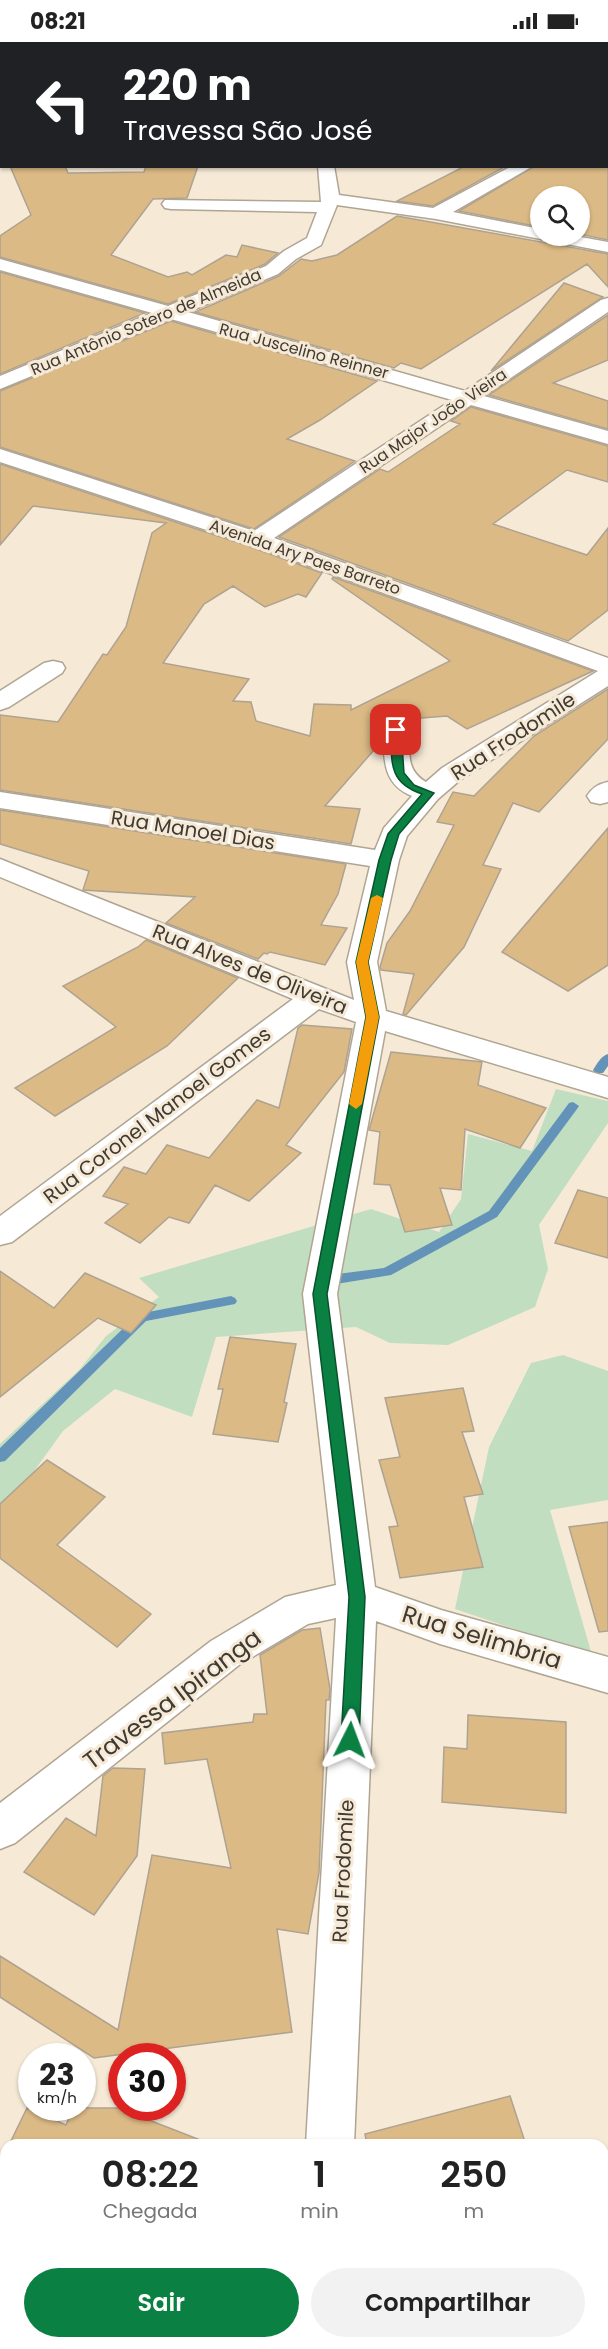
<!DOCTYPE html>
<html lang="pt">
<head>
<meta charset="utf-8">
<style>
	:root { --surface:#fff; --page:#f2f2f2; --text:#222; --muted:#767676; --accent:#0b8043 }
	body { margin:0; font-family:Poppins,sans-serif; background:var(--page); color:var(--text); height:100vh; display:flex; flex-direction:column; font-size:22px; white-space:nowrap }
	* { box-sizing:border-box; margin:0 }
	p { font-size:20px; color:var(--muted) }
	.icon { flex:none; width:33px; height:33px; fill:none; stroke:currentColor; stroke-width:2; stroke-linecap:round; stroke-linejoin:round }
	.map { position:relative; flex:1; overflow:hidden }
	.details { position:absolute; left:0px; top:2097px; width:609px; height:210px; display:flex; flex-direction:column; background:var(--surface); border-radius:18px 18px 0 0; box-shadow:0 2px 4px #0004 }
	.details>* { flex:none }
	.top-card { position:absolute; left:0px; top:0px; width:609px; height:126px; box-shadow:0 2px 4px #0004; background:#202124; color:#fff; overflow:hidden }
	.controls { position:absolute; left:530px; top:144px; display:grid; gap:12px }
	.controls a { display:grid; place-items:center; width:60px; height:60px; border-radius:50%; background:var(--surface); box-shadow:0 2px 4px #0004; font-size:30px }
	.speed { position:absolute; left:18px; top:2001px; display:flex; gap:12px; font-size:30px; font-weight:700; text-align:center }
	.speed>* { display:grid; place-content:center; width:78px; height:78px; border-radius:50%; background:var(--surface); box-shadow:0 2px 4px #0004; line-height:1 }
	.speed small { font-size:15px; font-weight:400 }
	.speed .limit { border:9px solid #d22; background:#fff; color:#111 }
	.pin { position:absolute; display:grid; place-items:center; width:51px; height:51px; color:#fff; margin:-26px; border-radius:12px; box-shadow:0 3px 9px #0006 }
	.me { position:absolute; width:66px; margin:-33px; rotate:3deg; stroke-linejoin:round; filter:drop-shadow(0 0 4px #0008) }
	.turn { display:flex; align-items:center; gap:21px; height:126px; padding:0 24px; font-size:27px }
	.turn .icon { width:78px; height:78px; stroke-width:2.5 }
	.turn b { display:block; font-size:42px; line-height:51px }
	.eta { display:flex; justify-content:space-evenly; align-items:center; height:102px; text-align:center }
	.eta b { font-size:36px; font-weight:600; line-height:42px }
	.primary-button { display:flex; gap:12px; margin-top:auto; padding:12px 24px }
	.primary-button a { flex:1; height:69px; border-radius:36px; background:var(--accent); color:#fff; font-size:24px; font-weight:600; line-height:69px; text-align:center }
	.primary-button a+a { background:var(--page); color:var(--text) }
	.status { display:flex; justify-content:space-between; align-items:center; height:42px; padding:0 30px; background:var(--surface); direction:ltr }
	.status svg { height:16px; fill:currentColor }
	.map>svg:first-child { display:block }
</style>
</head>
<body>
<div class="status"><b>08:21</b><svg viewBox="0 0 49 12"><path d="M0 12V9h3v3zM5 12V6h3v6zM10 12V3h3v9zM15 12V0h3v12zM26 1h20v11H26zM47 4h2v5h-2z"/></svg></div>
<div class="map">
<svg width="608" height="2307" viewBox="0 0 608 2307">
	<rect width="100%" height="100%" fill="#f6ead7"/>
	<path fill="#c1dec1" d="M122 0H608V25V2Z
		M556 1047 608 1059V1081L539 1183 548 1227 535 1265 448 1303 390 1301 356 1285 216 1295 192 1375 115 1347 63 1389 32 1432 0 1462V1402L80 1327 106 1294 159 1255 139 1236 371 1167 439 1190 461 1157 468 1092 532 1109Z
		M563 1313 608 1329V1458L550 1468 592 1613 455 1567 489 1405 531 1321Z"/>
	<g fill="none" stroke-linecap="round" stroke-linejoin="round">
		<path fill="#6393b9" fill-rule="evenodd" d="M608 1012V1024L603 1031H595L593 1028C597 1022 601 1014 608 1012Z
			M573 1060 579 1064 577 1067 497 1175 391 1233 330 1243 326 1241 324 1238 326 1235 330 1233 384 1226 489 1169 569 1061Z
			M231 1254 235 1256 237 1259 235 1262 146 1279 5 1419 0 1420V1406L138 1272Z"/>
	</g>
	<path fill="#dcba86" stroke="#aea291" stroke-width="1.5" d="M10 124H65L68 131 144 130 146 124H198L187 156 153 157 111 213 168 235 187 230 192 233 226 213 237 215 242 203 278 211 265 222 168 262 0 215V194L31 173Z
		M465 124H506L433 164 397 159Z
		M535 124H608V198L579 192V154H540V185L459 169Z
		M397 174 608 212V245L587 222 421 327 401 321 394 326 195 270 279 234 301 217 312 219 337 213Z
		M0 230 145 271 0 332Z
		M564 241 603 255 491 329Z
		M608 273V318L553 341 608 359V387L489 353Z
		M171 279 377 339 320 378 287 397 355 419 254 487 0 405V349Z
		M471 365 608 404V440L567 428 493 482 587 513 608 486V568L568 599 279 495 380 427 388 430 460 382 451 379Z
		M0 422 248 504 322 531 306 555 298 552 265 565 233 544 204 562 163 621 249 637 233 659 251 660 256 679 310 694 314 662 351 663V668L450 619 332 537 333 535 593 629 467 687 447 674 395 678 385 682 381 688V700L325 764 360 767 351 802 0 748V673L58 680 103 612 107 613 126 585 152 491 166 481 33 464 0 503Z
		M608 647V697L539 770 513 761 483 823 501 827 464 905 406 973 403 972 414 932 381 928 380 925 387 901 410 869 454 783 437 780 453 750 474 754 534 694Z
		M0 768 346 822 338 852 321 883 347 886 325 923 270 910 267 912 264 911 258 917 166 881 195 855 83 848 89 829 0 802Z
		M608 786V923L568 949 502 910Z
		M146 898 238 936 167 1004 55 1074 15 1046 116 985 63 944 138 905Z
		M302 983 352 987 344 1030 286 1103 301 1111 249 1159 215 1143 189 1181 169 1175 140 1201 105 1181 128 1162 103 1154 124 1125 146 1132 167 1103 209 1116 257 1058 279 1066 298 986Z
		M391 1010 482 1020 478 1043 546 1066 520 1106 465 1087 461 1148 440 1146 452 1183 405 1190 390 1143 374 1142 380 1090 369 1088Z
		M578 1148 608 1156V1216L555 1201Z
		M0 1229 54 1266 85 1231 156 1263 131 1291 98 1276 0 1355Z
		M230 1295 296 1302 284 1360 287 1361 278 1400 213 1392 223 1347H218Z
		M463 1346 474 1389 462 1390 483 1452 464 1455 483 1525 400 1536 389 1485 398 1484 379 1418 400 1415 385 1356Z
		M47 1418 105 1455 57 1503 151 1572 117 1605 0 1516V1462Z
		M608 1480V1589L599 1590 569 1485Z
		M320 1586 330 1647 329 1658H326L319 1831 308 1892 277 1887 292 1990 94 2016 0 1955V1914L118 1988 152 1813 231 1826 207 1717 165 1722 162 1691 253 1680 254 1672H267L260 1613 302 1588Z
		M468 1673 566 1680V1771L442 1760 444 1705 467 1707Z
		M113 1726 145 1727 137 1814 94 1873 24 1830 66 1776 96 1794 103 1734Z
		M510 2054 526 2103H367L365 2092Z
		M27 2066 66 2083 73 2066H139L136 2073 208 2101V2103H9Z"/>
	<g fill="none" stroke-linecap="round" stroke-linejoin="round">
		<g stroke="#b0a593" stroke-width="3">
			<path id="minor" d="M318 124H334L339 153 433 166 512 124H533L453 170 540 187V194H575L608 200V210L436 177 337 163 321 203 296 217 278 232 188 270 465 349 601 258 608 256V270L484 354 608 389V402L471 363 274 496 608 616V644L460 738 438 757 407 794 399 818 377 920 386 969 608 1035V1056L385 989 337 1252 375 1545 441 1568 608 1615V1651L440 1602 376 1579 354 2103H306L336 1576 308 1582 239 1623 15 1801 0 1807V1761L211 1599 285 1555 336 1543 303 1252 356 980 319 967 12 1200 0 1203V1174L293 957 0 835V817L354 958 347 920 370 824 0 766V750L375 808 384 786 412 754C382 742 384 716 383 688L387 683 396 680 405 683 409 688C410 710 405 728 426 740L442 726 598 629 249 502 0 420V407L254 489 452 358 171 277 0 347V334L152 271 0 228V217L168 264 266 224 284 209 307 196 317 170 171 167 165 166 162 162 165 158 321 160Z
				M53 619 62 621 65 626 62 631 9 665 0 668V649L44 621Z
				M608 740V760L600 762 591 760 587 754C592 746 598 742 608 740Z
				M294 2301H346L345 2307H293Z"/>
		</g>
		<g stroke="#b0a593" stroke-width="3">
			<path id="tertiary" d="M0 2250 6 2253V2301H56L59 2307H4L0 2304Z"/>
		</g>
		<g stroke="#b0a593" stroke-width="3">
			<path id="secondary" d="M13 0H37L38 2H14Z
				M0 71H2V81H0Z"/>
		</g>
		<use href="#minor" fill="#fff" fill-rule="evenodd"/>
		<use href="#tertiary" fill="#fff" fill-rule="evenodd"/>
		<use href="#secondary" fill="#fff" fill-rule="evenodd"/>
	</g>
	<path fill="#0b8043" stroke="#07532c" stroke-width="1.5" d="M396 684 401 688 404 731 414 743 434 751 399 792 391 818 368 920 379 975 327 1252 365 1555 359 1698 356 1703 350 1705 344 1703 341 1698 349 1555 313 1252 366 975 356 920 379 818 388 792 422 752C387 740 392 719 391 688Z"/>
	<path fill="#f59e0b" d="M377 853 383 856 368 920 379 975 362 1062 356 1067 349 1062 366 975 356 920 371 856Z"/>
	<g text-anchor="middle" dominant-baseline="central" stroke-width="6" stroke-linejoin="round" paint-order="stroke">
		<g font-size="16" fill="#3f3a33" stroke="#f6ead7">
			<text transform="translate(146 280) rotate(-23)">Rua Antônio Sotero de Almeida</text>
			<text transform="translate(304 309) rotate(15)">Rua Juscelino Reinner</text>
			<text transform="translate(433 379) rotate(-34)">Rua Major João Vieira</text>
			<text transform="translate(305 515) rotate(19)">Avenida Ary Paes Barreto</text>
		</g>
		<g font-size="20" fill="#3f3a33" stroke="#f6ead7">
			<text transform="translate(513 694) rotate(-33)">Rua Frodomile</text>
			<text transform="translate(193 788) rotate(9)">Rua Manoel Dias</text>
			<text transform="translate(250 927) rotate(22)">Rua Alves de Oliveira</text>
			<text transform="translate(157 1073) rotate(-37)">Rua Coronel Manoel Gomes</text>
			<text transform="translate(343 1829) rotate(-87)">Rua Frodomile</text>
		</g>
		<g font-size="24" fill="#3f3a33" stroke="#f6ead7">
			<text transform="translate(482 1595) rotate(17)">Rua Selimbria</text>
			<text transform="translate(172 1657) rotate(-37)">Travessa Ipiranga</text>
		</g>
	</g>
</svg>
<div class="controls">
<a><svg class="icon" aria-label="search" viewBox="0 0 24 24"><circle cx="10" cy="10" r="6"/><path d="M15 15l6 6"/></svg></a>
</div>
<div class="speed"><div>23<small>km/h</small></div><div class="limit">30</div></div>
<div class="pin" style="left:396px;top:688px;background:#d93025"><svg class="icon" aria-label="arrive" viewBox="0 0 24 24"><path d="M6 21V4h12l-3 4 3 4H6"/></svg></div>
<svg class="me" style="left:350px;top:1698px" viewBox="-20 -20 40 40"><path d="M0-17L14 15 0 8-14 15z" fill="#0b8043" stroke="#fff" stroke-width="4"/></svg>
<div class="top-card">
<div class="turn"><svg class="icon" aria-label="left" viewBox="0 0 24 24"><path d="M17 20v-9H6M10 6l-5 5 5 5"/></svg><div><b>220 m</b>Travessa São José</div></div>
</div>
<section class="details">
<div class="eta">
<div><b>08:22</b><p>Chegada</p></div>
<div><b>1</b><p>min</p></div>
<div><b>250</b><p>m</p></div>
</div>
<div class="primary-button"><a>Sair</a><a>Compartilhar</a></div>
</section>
</div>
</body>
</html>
